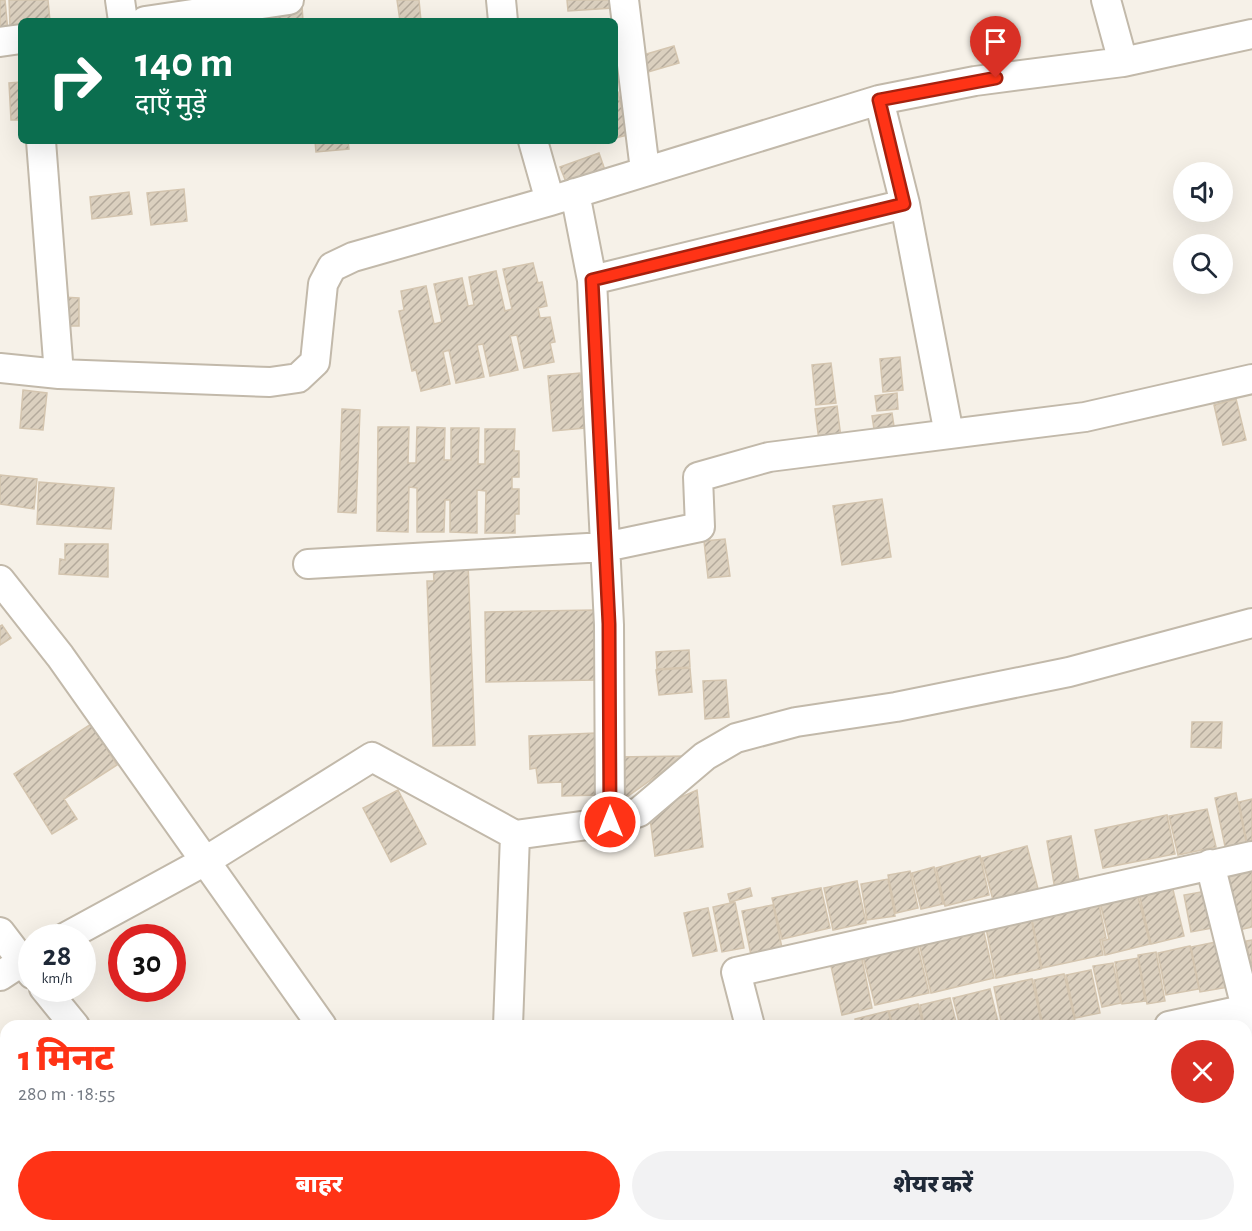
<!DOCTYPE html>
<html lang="hi">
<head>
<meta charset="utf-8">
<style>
	:root { --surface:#fff; --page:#f2f2f3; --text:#1f2937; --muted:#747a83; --accent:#ff3316 }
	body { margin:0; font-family:"Alegreya Sans","Noto Sans Devanagari",sans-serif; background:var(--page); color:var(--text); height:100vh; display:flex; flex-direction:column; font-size:22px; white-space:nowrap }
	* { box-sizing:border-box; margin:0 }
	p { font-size:20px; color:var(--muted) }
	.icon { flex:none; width:33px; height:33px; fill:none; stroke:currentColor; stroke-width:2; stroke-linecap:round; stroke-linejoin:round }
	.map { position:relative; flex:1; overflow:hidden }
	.sheet { position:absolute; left:0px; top:1020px; width:1252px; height:212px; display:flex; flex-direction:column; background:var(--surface); border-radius:18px 18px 0 0; box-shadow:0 6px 24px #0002 }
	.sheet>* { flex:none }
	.guide { position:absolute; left:18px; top:18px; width:600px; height:126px; border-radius:9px; box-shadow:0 6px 24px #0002; background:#0b6e4f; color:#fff; overflow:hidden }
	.buttons { position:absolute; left:1173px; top:162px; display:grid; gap:12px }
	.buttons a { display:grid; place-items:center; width:60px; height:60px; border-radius:50%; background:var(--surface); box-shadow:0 6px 24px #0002; font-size:30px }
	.speed { position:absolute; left:18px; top:924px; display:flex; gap:12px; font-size:30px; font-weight:700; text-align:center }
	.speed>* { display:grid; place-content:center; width:78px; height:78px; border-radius:50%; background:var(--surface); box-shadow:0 6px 24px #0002; line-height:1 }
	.speed small { font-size:15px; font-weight:400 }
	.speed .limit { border:9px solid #d22; background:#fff; color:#111 }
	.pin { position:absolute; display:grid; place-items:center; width:51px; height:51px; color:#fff; margin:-62px -26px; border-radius:50% 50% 50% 0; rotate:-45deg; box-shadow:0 0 6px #0007 }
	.pin .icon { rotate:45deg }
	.me { position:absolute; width:66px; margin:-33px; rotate:0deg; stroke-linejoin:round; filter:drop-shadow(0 0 4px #0008) }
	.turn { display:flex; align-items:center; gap:21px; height:126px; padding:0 18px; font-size:27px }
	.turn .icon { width:78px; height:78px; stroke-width:2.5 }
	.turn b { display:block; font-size:42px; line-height:51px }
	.round { display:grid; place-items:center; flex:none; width:63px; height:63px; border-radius:32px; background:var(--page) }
	.headline { display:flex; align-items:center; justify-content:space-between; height:102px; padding:0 18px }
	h1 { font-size:36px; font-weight:800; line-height:45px; color:var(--accent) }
	.action { display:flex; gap:12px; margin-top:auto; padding:12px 18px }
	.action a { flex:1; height:69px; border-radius:36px; background:var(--accent); color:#fff; font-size:24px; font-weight:800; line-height:69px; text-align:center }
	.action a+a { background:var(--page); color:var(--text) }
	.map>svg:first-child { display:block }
</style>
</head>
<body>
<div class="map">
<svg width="1252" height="1231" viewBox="0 0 1252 1231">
	<defs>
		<pattern id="building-hatch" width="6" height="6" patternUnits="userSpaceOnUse" patternTransform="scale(1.5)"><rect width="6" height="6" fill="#dbd0bf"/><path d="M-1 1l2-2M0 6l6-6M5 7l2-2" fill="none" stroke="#b4aa9c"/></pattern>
	</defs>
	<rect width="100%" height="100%" fill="#f6f1e8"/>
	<path fill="url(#building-hatch)" stroke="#d4c5af" stroke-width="1.5" d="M0 0H5L8 32H0Z
		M9 0H48L50 21H21V26H10Z
		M397 0H419L421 21H400Z
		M567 0H612L613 8 568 11Z
		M302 6 303 21H259L258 11Z
		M674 46 679 63 641 74 636 57Z
		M21 82V120H11L9 83Z
		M615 92H618L628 135 615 138Z
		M315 141H348L349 149 316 152Z
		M599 153 606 173 568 187 560 167Z
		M184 189 187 221 151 225 147 193Z
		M129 192 132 214 92 219 90 197Z
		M533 263 538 283 542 282 547 306 538 308 540 318 550 317 555 342 550 343 554 362 524 368 517 335 510 336 518 370 490 376 483 344 477 345 484 377 456 383 449 350 443 352 450 384 421 391 416 370 412 371 399 311 404 310 401 291 426 286 434 324 442 322 434 284 462 278 468 306 474 305 469 277 496 271 505 311 512 309 503 269Z
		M62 297 79 298V326H62Z
		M900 357 903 390 883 392 880 359Z
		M831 363 836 403 816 405 812 365Z
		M580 373 585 428 553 431 548 376Z
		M23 390 47 393 43 430 20 428Z
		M897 393 898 409 877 411 875 396Z
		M1236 399 1246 440 1223 445 1214 405Z
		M837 406 841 438 819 441 815 409Z
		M342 409 360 410 356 513 338 512Z
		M892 413 894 426 874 429 872 416Z
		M378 427H409L408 463H416L417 427 445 428 444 460H451V428H479L478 464H485V429H515L514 451H519V477H512V489H519V514H515V533H485L486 491 477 490V533L450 532V500H445L444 532H417V488L409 487 408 532 377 531Z
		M0 475 37 479 34 509 0 504Z
		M39 482 114 488 111 529 37 524Z
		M882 499 891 557 842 565 833 506Z
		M725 539 730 576 708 578 704 541Z
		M65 544H108V577L59 574 60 559 65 560Z
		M468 563 475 745 433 746 427 581H434L433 565Z
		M595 610 597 680 486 682 485 612Z
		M2 625 11 638 0 645V626Z
		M689 650 690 667 657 669 656 652Z
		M690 668 692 692 659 695 656 670Z
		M726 680 729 717 705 719 703 681Z
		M1192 722H1222L1221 748 1191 747Z
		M91 724 117 765 64 799 77 819 52 834 14 774Z
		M595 733 599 795 562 796V782L538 783 536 768 530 769 529 736Z
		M685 756 618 803 615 757Z
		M398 790 426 844 391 862 363 808Z
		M697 790 703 847 655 856 649 811Z
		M1236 793 1247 846 1226 851 1215 798Z
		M1252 799V847L1248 848 1239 802Z
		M1207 809 1216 847 1178 855 1169 816Z
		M1167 815 1175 854 1103 868 1095 830Z
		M1071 836 1081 892 1056 896 1047 841Z
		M1027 846 1038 889 993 900 982 858Z
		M980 856 989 895 945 906 936 868Z
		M934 867 943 904 921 909 912 873Z
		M1252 869V927L1234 931 1221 877Z
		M910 871 918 908 896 913 888 875Z
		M1170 877 1184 936 1151 944 1137 885Z
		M888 879 895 916 867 920 861 884Z
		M857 881 866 923 833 930 824 888Z
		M1135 885 1150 944 1105 955 1102 941 1109 939 1098 894Z
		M750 888 752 896 730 902 728 894Z
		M821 888 830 928 782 939 772 898Z
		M1206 891 1213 928 1191 932 1184 895Z
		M1098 900 1106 938 1100 940 1103 955 1042 968 1031 915Z
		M735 902 744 948 722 952 713 907Z
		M773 905 782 948 751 955 742 911Z
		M708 908 717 951 693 956 684 913Z
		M1031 918 1041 969 996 978 986 928Z
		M983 928 994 978 931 993 919 943Z
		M1226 940 1235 986 1200 992 1191 947Z
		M1252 940V973L1246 941Z
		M917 943 929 993 875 1005 863 956Z
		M1190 946 1199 989 1166 995 1158 953Z
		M1156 952 1165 1001 1147 1004 1138 955Z
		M1138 958 1145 1001 1122 1004 1115 962Z
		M862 959 872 1008 842 1015 831 966Z
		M1113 963 1121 1003 1102 1007 1093 966Z
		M1091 970 1100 1013 1075 1018 1066 975Z
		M1064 974 1075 1021 1043 1026 1034 980Z
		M1032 979 1042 1026H1002L994 987Z
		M990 989 999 1026H960L953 998Z
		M950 998 957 1026H924L920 1005Z
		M918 1004 923 1026H893L889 1011Z
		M888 1011 892 1026H856L855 1019Z
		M1252 1092V1126L1246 1128V1093Z
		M1003 1226H1031L1032 1231H1005Z
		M1059 1226H1086L1087 1231H1060Z
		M1086 1226H1120L1121 1231H1087Z"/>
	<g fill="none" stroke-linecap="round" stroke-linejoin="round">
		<g stroke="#c2b9aa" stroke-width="32">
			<path id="street" d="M120 0 123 21
				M501 0 503 21
				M624 0 645 170
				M1106 0 1123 62
				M145 21 289 0
				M0 42 21 39
				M879 100 905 204 949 434
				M41 141 59 374
				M533 141 550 201
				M575 193 592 280 609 625 610 822
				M592 280 905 204
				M0 368 59 374 270 382 298 378 315 362 323 284 332 267 353 257 550 201 879 100 975 81 1123 62 1252 34
				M308 564 605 547 700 527 698 477 769 457 1085 417 1252 379
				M0 580 60 656 322 1026
				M1210 864 1252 1032
				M0 932 32 974
				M64 938 207 860 372 757 515 835 610 822 639 812 705 756 736 738 796 722 896 707 1069 672 1252 623
				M0 976 32 955
				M44 988 75 1026
				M508 1026 515 835
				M750 1026 736 972 1252 856
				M1169 1026 1252 1008
				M1246 1151 1252 1150
				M239 1226 244 1231
				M765 1226 782 1231
				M379 1231 387 1226"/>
		</g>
		<use href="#street" stroke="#fff" stroke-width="28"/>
	</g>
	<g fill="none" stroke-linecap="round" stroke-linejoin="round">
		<g stroke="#a6210e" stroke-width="15">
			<path id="route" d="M610 822 609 624 592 280 904 204 879 100 996 78"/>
		</g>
		<use href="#route" stroke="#ff3316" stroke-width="10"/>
	</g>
</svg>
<div class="buttons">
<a><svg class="icon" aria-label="sound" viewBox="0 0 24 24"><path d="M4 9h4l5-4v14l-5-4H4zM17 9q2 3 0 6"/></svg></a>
<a><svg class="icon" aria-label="search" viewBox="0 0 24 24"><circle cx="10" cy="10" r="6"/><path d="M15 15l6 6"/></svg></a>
</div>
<div class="speed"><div>28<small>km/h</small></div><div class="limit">30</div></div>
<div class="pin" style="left:996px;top:78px;background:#d93025"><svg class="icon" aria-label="arrive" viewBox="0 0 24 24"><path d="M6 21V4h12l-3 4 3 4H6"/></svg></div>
<svg class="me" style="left:610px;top:822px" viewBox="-20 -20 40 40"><circle r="17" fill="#ff3316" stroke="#fff" stroke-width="3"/><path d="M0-11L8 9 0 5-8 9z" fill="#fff"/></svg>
<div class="guide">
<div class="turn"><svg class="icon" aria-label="right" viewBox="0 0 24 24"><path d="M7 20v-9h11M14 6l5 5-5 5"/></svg><div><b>140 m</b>दाएँ मुड़ें</div></div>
</div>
<section class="sheet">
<div class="headline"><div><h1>1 मिनट</h1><p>280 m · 18:55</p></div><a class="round" style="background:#d93025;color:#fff"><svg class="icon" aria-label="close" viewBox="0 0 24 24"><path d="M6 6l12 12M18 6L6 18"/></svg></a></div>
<div class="action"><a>बाहर</a><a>शेयर करें</a></div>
</section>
</div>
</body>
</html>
